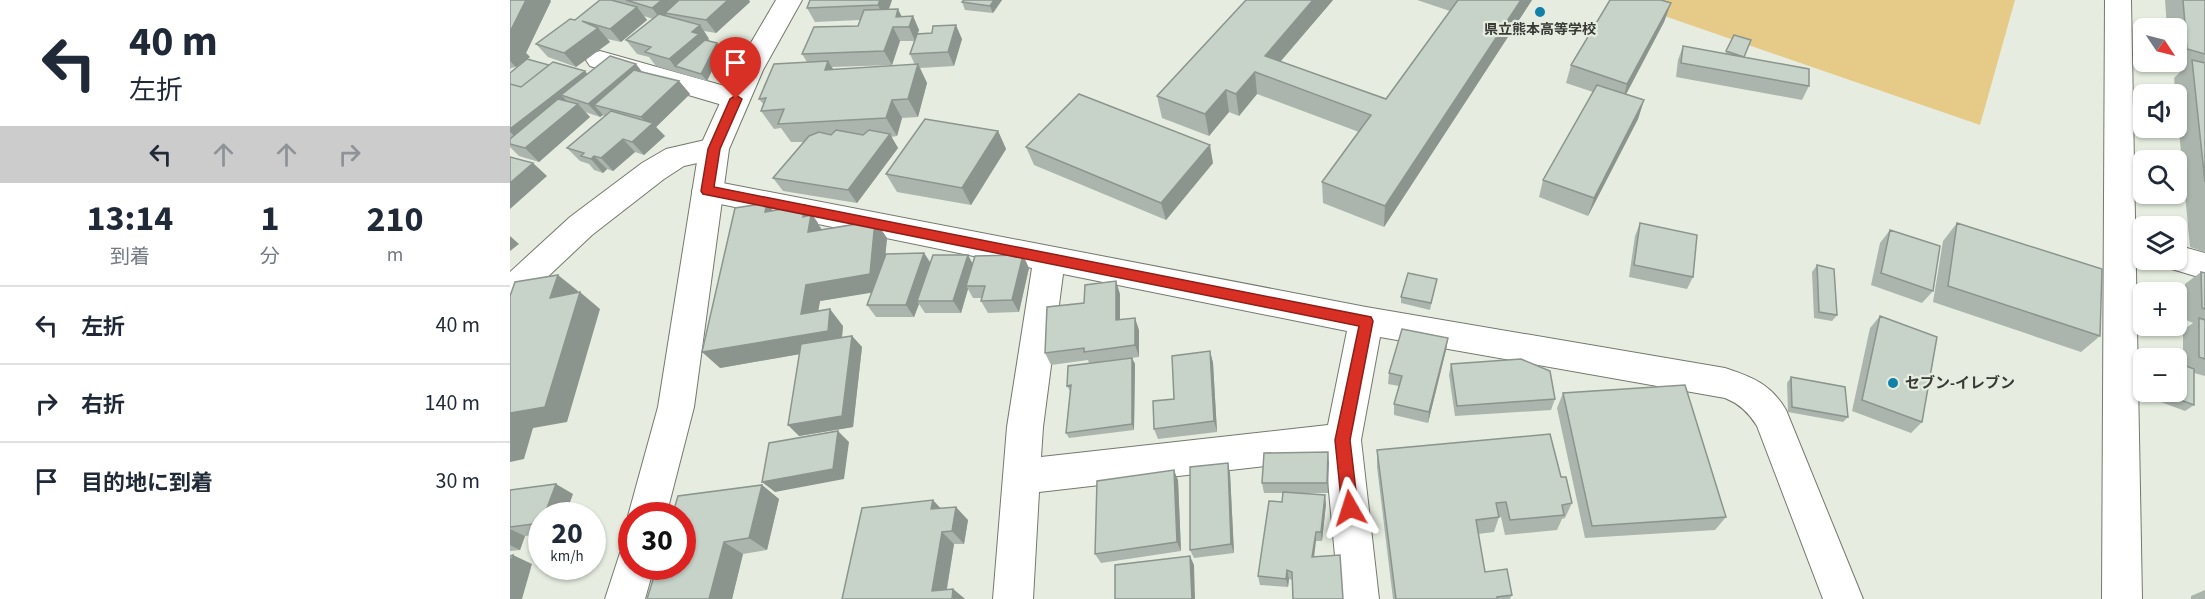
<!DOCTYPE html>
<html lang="ja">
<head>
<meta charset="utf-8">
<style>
	:root { --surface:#fff; --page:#f2f2f3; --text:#1f2937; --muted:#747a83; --line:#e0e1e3 }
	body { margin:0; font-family:"Source Sans 3","Noto Sans JP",sans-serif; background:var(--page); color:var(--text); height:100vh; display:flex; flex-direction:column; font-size:22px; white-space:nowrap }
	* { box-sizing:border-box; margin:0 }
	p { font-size:20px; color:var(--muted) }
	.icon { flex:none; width:33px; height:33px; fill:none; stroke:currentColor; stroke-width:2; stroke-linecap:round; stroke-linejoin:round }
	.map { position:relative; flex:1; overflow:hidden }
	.panel { display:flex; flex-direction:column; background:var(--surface); width:510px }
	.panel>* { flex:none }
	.top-card { background:#fff; color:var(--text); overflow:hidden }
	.needle { width:39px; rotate:125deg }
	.buttons { position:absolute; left:1623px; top:18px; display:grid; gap:12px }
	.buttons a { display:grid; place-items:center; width:54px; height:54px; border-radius:9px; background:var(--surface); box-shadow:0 2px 4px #0004; font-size:30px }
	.speed { position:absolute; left:18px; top:502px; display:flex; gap:12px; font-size:30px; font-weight:700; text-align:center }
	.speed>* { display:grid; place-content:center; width:78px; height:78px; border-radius:50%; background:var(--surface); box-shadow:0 2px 4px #0004; line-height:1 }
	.speed small { font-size:15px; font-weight:400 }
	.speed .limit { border:9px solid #d22; background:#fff; color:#111 }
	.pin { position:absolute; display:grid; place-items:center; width:51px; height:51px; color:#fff; margin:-62px -26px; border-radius:50% 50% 50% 0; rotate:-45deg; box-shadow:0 0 6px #0007 }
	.pin .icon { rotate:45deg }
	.me { position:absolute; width:66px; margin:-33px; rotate:354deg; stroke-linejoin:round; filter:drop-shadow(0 0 4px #0008) }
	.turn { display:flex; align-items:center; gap:21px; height:126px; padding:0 30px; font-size:27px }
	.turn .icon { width:78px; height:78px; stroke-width:2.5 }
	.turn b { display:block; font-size:42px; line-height:51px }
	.lanes { display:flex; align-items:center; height:57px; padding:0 30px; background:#0003; justify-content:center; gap:30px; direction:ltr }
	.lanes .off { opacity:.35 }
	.eta { display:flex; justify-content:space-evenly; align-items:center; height:102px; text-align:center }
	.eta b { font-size:36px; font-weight:700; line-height:42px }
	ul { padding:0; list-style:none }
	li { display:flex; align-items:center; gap:18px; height:78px; padding:0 30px; border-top:2px solid var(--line) }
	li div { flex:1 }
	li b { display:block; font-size:22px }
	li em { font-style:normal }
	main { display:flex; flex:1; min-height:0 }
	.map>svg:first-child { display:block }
</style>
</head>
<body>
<main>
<section class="panel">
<div class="top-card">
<div class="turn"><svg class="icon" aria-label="left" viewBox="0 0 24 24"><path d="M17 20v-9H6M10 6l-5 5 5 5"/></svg><div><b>40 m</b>左折</div></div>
<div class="lanes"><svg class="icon" aria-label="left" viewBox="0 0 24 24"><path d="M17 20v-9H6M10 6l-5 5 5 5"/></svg><svg class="icon off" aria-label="ahead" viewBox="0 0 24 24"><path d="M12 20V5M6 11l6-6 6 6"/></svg><svg class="icon off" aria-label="ahead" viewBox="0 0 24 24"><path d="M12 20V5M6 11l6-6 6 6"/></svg><svg class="icon off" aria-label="right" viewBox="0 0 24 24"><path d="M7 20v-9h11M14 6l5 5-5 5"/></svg></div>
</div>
<div class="eta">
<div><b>13:14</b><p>到着</p></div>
<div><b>1</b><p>分</p></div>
<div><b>210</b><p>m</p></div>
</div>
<ul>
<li><svg class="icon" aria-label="left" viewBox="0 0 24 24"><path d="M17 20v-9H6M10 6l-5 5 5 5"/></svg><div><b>左折</b></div><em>40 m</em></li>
<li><svg class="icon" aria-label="right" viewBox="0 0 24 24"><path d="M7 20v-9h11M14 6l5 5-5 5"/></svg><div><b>右折</b></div><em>140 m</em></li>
<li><svg class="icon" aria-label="arrive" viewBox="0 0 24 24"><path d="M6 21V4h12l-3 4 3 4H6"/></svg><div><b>目的地に到着</b></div><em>30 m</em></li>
</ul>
</section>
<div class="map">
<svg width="1695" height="599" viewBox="0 0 1695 599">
	<rect width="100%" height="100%" fill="#e6ede0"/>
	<path fill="#e6cb88" d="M1108 0H1505L1470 125Z"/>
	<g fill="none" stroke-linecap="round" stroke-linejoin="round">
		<g stroke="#73796d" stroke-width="2">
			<path id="minor" d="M90 51 236 92 240 99 236 106 226 109 80 66 76 60 80 54Z
				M204 138 214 141 219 149 214 157 174 166 154 179 82 235 12 301 0 305V272L60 217 132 163 156 149Z
				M197 180 856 307 1215 368C1242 377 1261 384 1276 410L1353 599H1313L1247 426C1239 413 1230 404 1215 398L870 337 851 440 869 599H829L816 459 529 492 523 599H483L497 427 522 268 186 199 182 191 186 183ZM553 274 837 331 818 425 531 457 533 427Z
				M1611 229 1634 235V260H1637H1634L1600 250 1595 241 1600 232Z
				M1666 245 1695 253V279L1655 267 1651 260H1666Z"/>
		</g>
		<g stroke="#73796d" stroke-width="2">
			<path id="tertiary" d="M266 0H292L253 70 219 149 184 407 156 516H122V525L118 516 148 407 189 149 225 70Z
				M1595 0H1621L1632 599H1592Z
				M122 548V567H144L135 599H95L110 553Z"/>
		</g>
		<use href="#minor" fill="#fff" fill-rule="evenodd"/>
		<use href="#tertiary" fill="#fff" fill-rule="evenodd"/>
	</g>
	<path fill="#abb5ad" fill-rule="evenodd" d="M0 0 41 1 16 53 20 57 6 67 1 68 0 70Z
		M90 0H239L240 2 206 33 194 31 199 39 198 40 212 50 197 81 146 66 139 57 127 54 116 40 143 19 134 16 137 20 111 42 97 39 100 42 66 67 38 57 26 44 65 20Z
		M300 0H382L379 9 392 16H403L409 30 408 33 452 39 444 66 410 68 417 83 408 117 392 118 387 136 381 137 388 148 347 203 273 191 263 178 294 142H281L271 128 264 129 251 111 254 105 249 99 297 62 292 54 348 26 350 20 305 22 297 8ZM390 41H404L400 54 405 65 323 69 322 67 382 65Z
		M454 0H492L483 13 455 10 452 2Z
		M823 0 771 61 876 99 940 11 907 0H1022L874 227 813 203 812 182 849 132 747 94 729 116 719 112 699 136 652 118 647 96Z
		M1655 0H1695V252L1680 247 1664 78 1671 71 1660 68 1659 62H1666V28H1657Z
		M1161 3 1154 22 1116 94 1134 100 1128 119 1078 216 1029 197 1033 180 1083 92 1056 83 1061 65Z
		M1224 35 1234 57 1299 86 1292 100 1166 77 1168 60 1173 46 1215 54Z
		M39 65 75 71 77 74 132 72 169 81 180 94 146 127 155 136 134 155 125 152 103 171 97 169 93 173 84 170 79 164 70 161 57 148 94 116 93 115 90 117 75 112 80 117 29 162 9 156 0 147V73Z
		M488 131 496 149 461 205 387 192 376 174Z
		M516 147 703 163 656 220 524 165Z
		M295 205 308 223V224L312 230 365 221 377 238 375 257 414 253 421 263 463 264 519 268 509 312 478 313 471 301 472 298H463L458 289 451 313H415L409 304 404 317H366L357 305 362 292 310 301 308 311 333 326 332 337 342 336 352 347 343 427 289 436V354L210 368 263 211Z
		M1130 223 1183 277 1177 289 1119 277 1125 236Z
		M1447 223 1590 336 1571 352 1423 302 1433 241Z
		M1380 230 1423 291 1412 303 1361 285 1370 243Z
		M1307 265 1327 315 1322 321 1304 318 1302 272Z
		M1691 272 1695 273V376L1684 373V405L1675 411 1643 399V392H1666L1673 365V330L1683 323 1676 320 1675 284Z
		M927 279 920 310 891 303V297Z
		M610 294V320L629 330V357L579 363 578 360 541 365 535 353Z
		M1370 316 1412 422 1401 433 1342 411 1360 328Z
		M938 338 936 350 918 423 884 415V404L889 386 878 384 879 373Z
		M700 351 703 363 707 432 648 439 644 429Z
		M622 358 625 364 624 430 559 438 556 433 560 391 557 386Z
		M941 364 1045 399 1041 410 945 416 939 375Z
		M1281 377 1338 417 1333 422 1278 412 1277 383Z
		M1053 393 1216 517 1205 530 1075 538 1047 408Z
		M867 450 1051 477 1062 503 1055 518 1052 519 1047 530 995 535 991 517H989L984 532 968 534 975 572 1002 595 1000 599H883L867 467Z
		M818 452V493H794L816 504 812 541H806L782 580 779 579 778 587 750 585 748 576 772 502 773 493H754L752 483Z
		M720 473 724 553 684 558 680 550Z
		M668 480 671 551 591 563 585 554Z
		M252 485 269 499 257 550 233 554 222 599H137Z
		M0 490 63 494 32 516V534L15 536 10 550 0 551Z
		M430 508 458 520 454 544H444L437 589H443L455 599H332Z
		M1695 590V599H1681V596Z"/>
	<path fill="#8b948d" d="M16 0H40L41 1 16 53 20 57 6 67 0 61V32Z
		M152 0H179L155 13 158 17 152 21 142 8Z
		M218 0H239L240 2 206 33 196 20Z
		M370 0H382L375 19 368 5Z
		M484 0H492L483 13 480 6Z
		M803 0H823L757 77 755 56Z
		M1011 0H1022L874 227 875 206Z
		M1161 3 1154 22 1112 102 1117 84Z
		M127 7 137 20 111 42 100 29Z
		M388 9 395 23 386 17Z
		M403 16 409 30 405 41 399 27Z
		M190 25 199 39 165 66 170 73 159 59 182 32Z
		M446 25 452 39 444 66 438 52Z
		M383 27 390 41 382 65 374 51Z
		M88 28 100 42 66 67 54 53Z
		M207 43 212 50 197 81 191 74Z
		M318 61 329 79 315 70Z
		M126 64 137 78 84 105 93 115 90 117 78 104Z
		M408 64 417 83 408 117 398 99Z
		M75 71 87 85 51 95 61 105 13 144 0 132V129Z
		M745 72 747 94 729 116 726 94Z
		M169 81 180 94 146 127 155 136 134 155 122 142 139 127 131 117Z
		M716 90 719 112 699 136 695 114Z
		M382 100 392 118 387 136 376 118Z
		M1134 100 1128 119 1078 216 1084 198Z
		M68 104 80 117 29 162 15 148Z
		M488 131 496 149 461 205 452 188Z
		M380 134 388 148 347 203 338 190Z
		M113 139 125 152 103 171 91 158Z
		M700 145 703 163 656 220 651 203Z
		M84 156 97 169 93 173 81 159Z
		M23 163 37 176 0 209V183Z
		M257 203 271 220 255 212Z
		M295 205 308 223V224L314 233 298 232 293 217Z
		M365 221 377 238 372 291 310 301 305 330 291 314 296 285Z
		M0 236 9 244 0 251Z
		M414 253 422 266 407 301 409 304 404 317 396 305Z
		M458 255 465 268 456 286 458 289 451 313 443 301Z
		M513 255 519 268 509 312 502 300Z
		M48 275 68 291 61 314 40 298Z
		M606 281 610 294V332L606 320Z
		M70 292 90 309 57 422 23 428 14 459 0 462V413Z
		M320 309 333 326 331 347 210 368 192 352Z
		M625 318 629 330V357L625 345Z
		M342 336 352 347 343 427 289 436 278 425Z
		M938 338 936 350 918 423 919 412Z
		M700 351 703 363 707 432 704 421Z
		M622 358 625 364 624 430 622 424Z
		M328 431 339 442 334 479 265 492 252 482Z
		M818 452 819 463 818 493 817 483Z
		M718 463 720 473 724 553 721 544Z
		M664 470 668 480 671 551 667 542Z
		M46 484 63 494 55 516H34Z
		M252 485 269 499 257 550 239 538Z
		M815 495 816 504 812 541 811 532Z
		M423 500 435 513 421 509Z
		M446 507 458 520 454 544 442 531Z
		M0 529 15 536 10 550 0 545Z
		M432 532 444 544 435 599 422 591Z
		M806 532V541L803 566 802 557Z
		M214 542 233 554 222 599H199Z
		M3 555 22 564 12 599H0V564Z
		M680 556 684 565 685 599H682Z
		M777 570 779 579 778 587 776 579Z
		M443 589 455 599H442Z"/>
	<path fill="#c7d3c9" stroke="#8b948d" stroke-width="1.5" d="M0 0H16L0 32Z
		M90 0H101L127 7 100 29 72 21 88 28 54 53 26 44 60 19 65 20Z
		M116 0H152L142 8Z
		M169 0H218L196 20 155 13Z
		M300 0H370L368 5 297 8Z
		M454 0H484L480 6 452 2Z
		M736 0H803L755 56 876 99 948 0H1011L875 206 812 182 861 115 745 72 726 94 716 90 695 114 647 96Z
		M1100 0H1151L1161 3 1117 84 1061 65Z
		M1673 0H1695V54L1677 49Z
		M388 9 386 17 403 16 399 27H383L374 51 292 54 304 27 348 26 354 10Z
		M149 14 190 25 182 32 189 34 159 59 135 52 141 47 116 40Z
		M446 25 438 52 400 54 407 34 422 33 423 26Z
		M1224 35 1241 40 1234 57 1216 51Z
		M195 40 207 43 191 74 165 66Z
		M1173 46 1299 69V86L1171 63Z
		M100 56 126 64 78 104 51 95Z
		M17 59 39 65 11 87 0 84V73Z
		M1682 60 1695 63V182Z
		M318 61 315 70 408 64 398 99 382 100 376 118 268 124 274 109 251 111 256 98 249 99 264 64Z
		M43 62 75 71 0 129V84L11 87Z
		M124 70 169 81 131 117 84 105Z
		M1087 85 1134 100 1084 198 1033 180Z
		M569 94 700 145 651 203 516 147Z
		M48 99 68 104 15 148 0 144V139Z
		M101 111 143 123 122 142 113 139 91 158 84 156 81 159 71 156 74 153 57 148Z
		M415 119 488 131 452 188 376 174Z
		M326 130 353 135 359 130 380 134 338 190 263 178 299 136 309 132 321 135Z
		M0 157 23 163 0 183Z
		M257 203 255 212 295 205 293 217 301 215 298 232 365 221 360 274 296 285 291 314 320 309 318 331 192 352 225 208Z
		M1130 223 1187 235 1183 277 1124 265Z
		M1447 223 1592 269 1590 336 1438 286Z
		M1380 230 1430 246 1423 291 1371 273Z
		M414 253 396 305H357L376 254Z
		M423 255H458L443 301H407Z
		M513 255 502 300 471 301 475 286H456L465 256Z
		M1307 265 1324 269 1327 315 1309 312Z
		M1691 272 1695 273V309L1692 308Z
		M898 273 927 279 921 303 891 297Z
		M48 275 40 298 70 292 35 407 0 413V296L5 282Z
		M606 281V320L625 318V345L574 352V348L535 353 537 307 574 303 575 285Z
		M1370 316 1427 337 1412 422 1352 400Z
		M1689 318 1695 320V359L1689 357Z
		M892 329 938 338 919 412 884 404 892 376 879 373Z
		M342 336 332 416 278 425 291 344Z
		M700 351 704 421 644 429 643 401 664 399 662 356Z
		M622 358V424L556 433 561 385 557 386 558 366Z
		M1011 359 1040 371 1045 399 947 406 941 364Z
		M1666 362 1684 369V405L1651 393V392H1666Z
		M1281 377 1335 387 1338 417 1282 407Z
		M1175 385 1216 517 1082 526 1053 393Z
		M328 431 323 469 252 482 259 443Z
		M1040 434 1051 477H1056L1062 503 1052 505 1054 515 1000 520 996 502 986 503 989 517 966 520 975 572 997 569 1002 595 987 597V599H886L867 450Z
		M818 452 817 483H752L754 453Z
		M718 463 721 544 680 550V467Z
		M664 470 667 542 585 554 587 481Z
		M46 484 34 516H32L31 523 0 527V490Z
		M252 485 239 538 214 542 199 599H137L147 567H172V516H162L168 496Z
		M773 492 815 495 811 532H806L802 557 830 555 833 599H783L782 572 777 570 776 579 748 576 759 501 772 502Z
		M423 500 421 509 446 507 442 531 432 532 422 591 443 589 442 599H332L352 508Z
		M3 555 0 564V556Z
		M680 556 682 599H605V565Z"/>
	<path fill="#d93025" stroke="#8d1f18" stroke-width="1.5" d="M226 95 232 99 210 149 204 187 861 317 863 321 840 440 848 508 845 513 840 515 834 513 832 508 825 440 849 326 193 194 191 191 198 149 220 99Z"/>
	<g fill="#1281a9" stroke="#e6ede0" stroke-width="2">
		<circle cx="1030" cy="12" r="6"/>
		<circle cx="1383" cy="383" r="6"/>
	</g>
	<g text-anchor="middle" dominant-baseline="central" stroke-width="4.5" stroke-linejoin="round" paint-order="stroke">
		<g font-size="14" font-weight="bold" fill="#373a35" stroke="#e6ede0">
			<text x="1030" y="30">県立熊本高等学校</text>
		</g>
		<g font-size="15" font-weight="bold" fill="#373a35" stroke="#e6ede0" text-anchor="start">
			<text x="1395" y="383">セブン-イレブン</text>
		</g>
	</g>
</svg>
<div class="buttons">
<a><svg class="needle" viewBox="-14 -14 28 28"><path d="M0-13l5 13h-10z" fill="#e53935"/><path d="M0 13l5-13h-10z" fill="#747a83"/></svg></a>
<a><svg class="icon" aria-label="sound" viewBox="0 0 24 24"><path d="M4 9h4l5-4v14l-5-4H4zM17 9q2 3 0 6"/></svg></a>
<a><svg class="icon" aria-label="search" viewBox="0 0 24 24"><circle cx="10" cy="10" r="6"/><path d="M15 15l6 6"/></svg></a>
<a><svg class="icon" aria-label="layers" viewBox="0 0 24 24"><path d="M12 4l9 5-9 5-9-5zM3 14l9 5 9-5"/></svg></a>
<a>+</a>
<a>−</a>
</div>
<div class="speed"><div>20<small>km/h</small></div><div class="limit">30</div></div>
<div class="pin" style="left:226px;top:99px;background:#d93025"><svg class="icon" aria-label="arrive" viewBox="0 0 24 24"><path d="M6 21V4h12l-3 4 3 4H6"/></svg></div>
<svg class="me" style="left:840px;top:508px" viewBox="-20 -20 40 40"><path d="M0-17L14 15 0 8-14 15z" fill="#d93025" stroke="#fff" stroke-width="4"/></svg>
</div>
</main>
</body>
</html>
